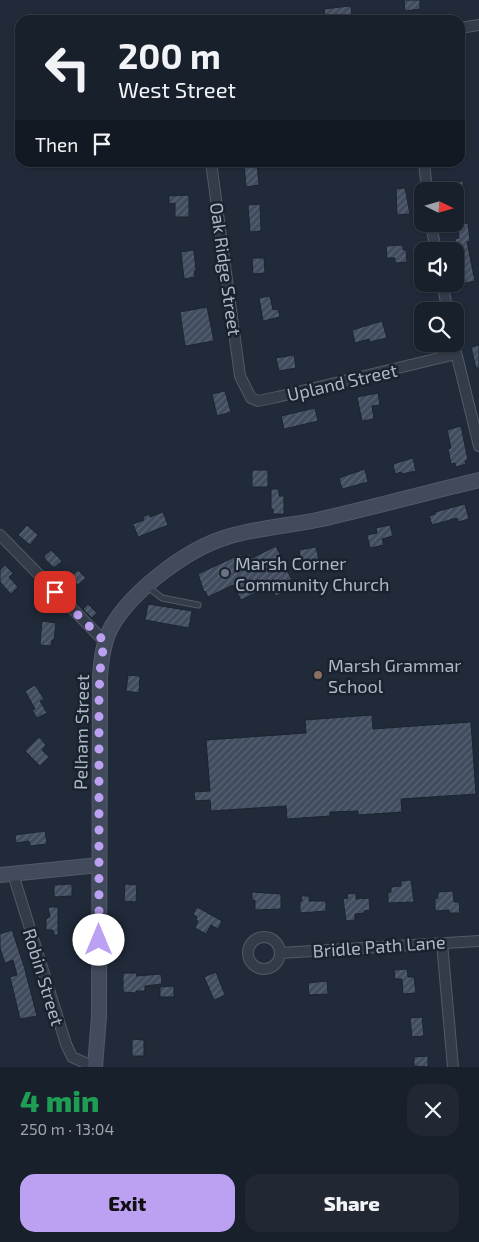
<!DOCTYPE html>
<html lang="en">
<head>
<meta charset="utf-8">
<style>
	:root { --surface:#18202b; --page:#212833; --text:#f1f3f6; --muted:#9fa3a9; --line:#363e47; --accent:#bca0f2 }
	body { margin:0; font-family:"Exo 2",sans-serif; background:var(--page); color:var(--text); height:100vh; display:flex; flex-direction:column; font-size:19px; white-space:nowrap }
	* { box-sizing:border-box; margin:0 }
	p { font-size:16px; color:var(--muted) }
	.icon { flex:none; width:28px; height:28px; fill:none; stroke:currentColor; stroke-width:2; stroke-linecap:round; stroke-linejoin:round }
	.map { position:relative; height:1067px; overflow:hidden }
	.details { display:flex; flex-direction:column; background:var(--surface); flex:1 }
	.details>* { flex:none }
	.top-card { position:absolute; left:15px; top:15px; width:450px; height:152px; border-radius:15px; box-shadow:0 1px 4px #0004,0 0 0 1px var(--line); background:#18202b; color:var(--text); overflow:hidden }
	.needle { width:32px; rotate:95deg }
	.buttons { position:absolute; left:414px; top:182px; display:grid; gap:10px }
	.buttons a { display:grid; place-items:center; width:50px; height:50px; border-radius:10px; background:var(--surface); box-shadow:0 1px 4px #0004,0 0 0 1px var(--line); font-size:25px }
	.pin { position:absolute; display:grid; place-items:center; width:42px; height:42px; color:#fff; margin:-21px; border-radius:10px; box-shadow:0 2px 8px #0006 }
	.me { position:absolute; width:55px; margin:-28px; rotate:0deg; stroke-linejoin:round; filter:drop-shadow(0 0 4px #0008) }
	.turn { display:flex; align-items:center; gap:18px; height:105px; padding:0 20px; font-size:22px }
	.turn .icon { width:65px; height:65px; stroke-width:2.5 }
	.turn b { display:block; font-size:35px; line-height:42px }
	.then { display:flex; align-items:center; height:48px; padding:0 20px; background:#0003; gap:10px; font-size:19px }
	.round { display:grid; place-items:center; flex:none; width:52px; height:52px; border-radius:15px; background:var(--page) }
	.summary { display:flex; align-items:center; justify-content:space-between; height:85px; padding:0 20px }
	h1 { font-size:30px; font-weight:800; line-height:38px; color:#1e9e55 }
	.button { display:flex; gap:10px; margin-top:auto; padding:10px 20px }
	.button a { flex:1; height:58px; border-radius:15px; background:var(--accent); color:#111; font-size:20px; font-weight:800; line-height:58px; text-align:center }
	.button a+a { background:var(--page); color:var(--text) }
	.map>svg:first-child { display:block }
</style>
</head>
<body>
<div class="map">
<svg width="479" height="1067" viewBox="0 0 479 1067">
	<defs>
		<pattern id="building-hatch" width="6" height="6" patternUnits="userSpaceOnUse" patternTransform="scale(1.25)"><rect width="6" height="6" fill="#414d5e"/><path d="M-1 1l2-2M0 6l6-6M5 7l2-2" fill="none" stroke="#5a6474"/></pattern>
	</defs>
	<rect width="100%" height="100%" fill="#202a39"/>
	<path fill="url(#building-hatch)" stroke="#1b2430" d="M404 0H420V9L405 11Z
		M349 6 351 7 352 18 326 20 324 9Z
		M257 164 259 185 246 187 244 165Z
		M463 181 465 207 455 208V191H449L448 182Z
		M405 188 410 214 397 215 396 189Z
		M189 195V217H175V203L169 204V196Z
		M260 204 261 231 250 232 248 205Z
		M468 223 470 241 467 242 475 281 461 284 455 239 459 238 457 224Z
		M403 245V250H406L407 262 395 263V258H387L386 246Z
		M194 250 196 271H194L195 277 184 279 181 252Z
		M252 258H264L265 273 253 274Z
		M270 296 273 310 278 309 280 317 263 321 259 298Z
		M207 307 214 341 185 346 180 312Z
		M382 321 387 338 369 342V339L355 343 352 330Z
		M479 345V368H476L471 347Z
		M294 355 296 368 279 371 276 358Z
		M225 391 231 412 217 416 212 394Z
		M378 393 380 405 372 406 374 419 362 421 357 397Z
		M315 408 318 421 284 429 281 416Z
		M461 426 468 460 465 461 466 464 456 467 455 463 451 464 448 449 451 448 447 430Z
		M413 458 416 471 402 474 401 472 395 474 393 464Z
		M365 469 368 482 342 489 339 478Z
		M252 470H268V487H252Z
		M271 489H279V496H284V514H273V509H271Z
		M465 504 469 519 458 522 457 518 432 525 429 516 435 514V512Z
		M163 512 168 525 138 537 133 524 144 520 143 517 149 514 150 517Z
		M27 525 38 535 30 545 18 535Z
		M390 525 393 536 382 539 384 545 370 548 367 535 377 533 376 528Z
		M276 546 295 587 276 596 270 586 241 600 233 585 208 597 205 591 204 592 198 574 241 554 242 558 250 554 252 558Z
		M316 547 319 560 302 564 299 550Z
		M51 550 62 561 55 567H53L45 559 44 556Z
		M5 565 13 573 9 577 18 587 11 594 0 582V570Z
		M78 570 86 578 78 585 70 577Z
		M88 604 97 613 92 618 83 609Z
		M148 604 192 611 189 628 145 620Z
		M42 621 56 623 54 640H52L51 646 40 645Z
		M128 675 140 676 139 693 126 691Z
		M35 685 44 699 40 701 47 713 37 718 32 710 35 709 25 691Z
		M372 715 373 729 471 722 476 794 401 799 402 812 358 815V811L330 812V816L287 819 286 806 211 811 210 800 195 801 194 792 210 791 206 740 306 733 305 720Z
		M39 737 46 745 42 750 49 757 40 766 25 751Z
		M45 831 47 844 30 846 29 841 16 843 15 835Z
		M411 880 414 902 388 903V893L391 892V887L401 886V881Z
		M72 884V896L54 897V885Z
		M125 884 137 885 136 902 124 901Z
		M453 891 454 902H459L460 913H449V910L435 911V899L438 898V892Z
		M252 892 281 894V909L255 910V900H252Z
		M356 893V899L369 898 370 910 364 911V913L355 914V920L346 921 343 899 348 898 347 894Z
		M301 896H309V901H326V911L300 913V901H302Z
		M48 907H58V935H54L53 930H46V919L50 917Z
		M197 907 222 921 218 929 211 925 206 934 195 928 198 921 196 920 197 917 193 914Z
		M12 930 24 966 37 1016 20 1019 10 977 17 975 13 960 5 963 0 948V934Z
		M407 969 408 977H414L416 993 403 994 402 979H395L394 970Z
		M216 972 225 995 214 1000 204 977Z
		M123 973H137L136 976 161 974 162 984 145 986V991H136V993L123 992Z
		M327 981 328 994 309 995 308 983Z
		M174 986V997H160V987Z
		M422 1017 424 1036 412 1037 410 1018Z
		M132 1039 144 1040V1056H132Z
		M428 1056V1067L414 1066V1057Z"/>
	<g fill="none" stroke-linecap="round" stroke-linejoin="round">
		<g stroke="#515a67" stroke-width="7">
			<path id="lane" d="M148 587 162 598 198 605"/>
		</g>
		<g stroke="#515a67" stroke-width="12">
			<path id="street" d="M460 28 479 25
				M211 162 240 376 251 398 258 401 277 397 456 354
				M424 162 427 191
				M431 224 436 251
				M442 284 448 311
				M454 344 479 446
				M0 535 105 642
				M13 874 66 1044 72 1057 94 1067
				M248 953a16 16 0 1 1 32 0a16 16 0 1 1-32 0Z
				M442 943 453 1067
				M280 953 479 941"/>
		</g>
		<g stroke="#515a67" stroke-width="16">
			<path id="secondary" d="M0 875 99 865
				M95 1067 99 1016 100 677C101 660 103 642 112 626 133 590 187 549 227 537 256 528 287 526 317 520 371 508 425 493 479 480"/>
		</g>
		<use href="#lane" stroke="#343c49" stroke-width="5"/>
		<use href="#street" stroke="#343c49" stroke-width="10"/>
		<use href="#secondary" stroke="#424b5c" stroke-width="14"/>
	</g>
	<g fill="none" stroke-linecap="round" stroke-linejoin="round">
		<path stroke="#bca0f2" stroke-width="9" stroke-dasharray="0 16.2" d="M55 592 105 642 101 659 99 693V940"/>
	</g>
	<circle fill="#6b7280" stroke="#19222e" stroke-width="2" cx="225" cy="573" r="5"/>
	<circle fill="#8d6e63" stroke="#19222e" stroke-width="2" cx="318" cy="675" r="5"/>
	<g text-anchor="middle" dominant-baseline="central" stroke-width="5" stroke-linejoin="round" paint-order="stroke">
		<g font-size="18" fill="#aeb7c6" stroke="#19222e">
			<text transform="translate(226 269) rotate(82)">Oak Ridge Street</text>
			<text transform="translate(342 382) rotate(-13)">Upland Street</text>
			<text transform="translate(81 732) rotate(-89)">Pelham Street</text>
			<text transform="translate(379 946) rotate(-4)">Bridle Path Lane</text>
			<text transform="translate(44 977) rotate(73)">Robin Street</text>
		</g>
		<g font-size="18" fill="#aeb7c6" stroke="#19222e" text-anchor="start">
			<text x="235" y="563">Marsh Corner<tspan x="235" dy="21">Community Church</tspan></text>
			<text x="328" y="665">Marsh Grammar<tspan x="328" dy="21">School</tspan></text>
		</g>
	</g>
</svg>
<div class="buttons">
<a><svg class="needle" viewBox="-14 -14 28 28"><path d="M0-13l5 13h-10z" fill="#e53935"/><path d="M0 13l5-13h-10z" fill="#9fa3a9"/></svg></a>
<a><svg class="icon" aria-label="sound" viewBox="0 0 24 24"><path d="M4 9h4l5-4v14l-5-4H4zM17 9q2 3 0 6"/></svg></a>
<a><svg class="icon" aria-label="search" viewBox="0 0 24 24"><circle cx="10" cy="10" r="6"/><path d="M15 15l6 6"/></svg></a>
</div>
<div class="pin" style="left:55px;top:592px;background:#d93025"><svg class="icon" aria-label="arrive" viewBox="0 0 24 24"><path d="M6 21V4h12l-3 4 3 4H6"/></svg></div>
<svg class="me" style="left:99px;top:940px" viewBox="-20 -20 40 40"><circle r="19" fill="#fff"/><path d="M0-13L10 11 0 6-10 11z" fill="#bca0f2"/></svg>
<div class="top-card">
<div class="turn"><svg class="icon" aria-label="left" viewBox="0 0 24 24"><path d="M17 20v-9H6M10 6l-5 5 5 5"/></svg><div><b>200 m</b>West Street</div></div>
<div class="then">Then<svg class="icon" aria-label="arrive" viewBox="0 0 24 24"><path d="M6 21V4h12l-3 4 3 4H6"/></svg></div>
</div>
</div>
<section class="details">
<div class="summary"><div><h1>4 min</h1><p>250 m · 13:04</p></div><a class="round"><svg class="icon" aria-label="close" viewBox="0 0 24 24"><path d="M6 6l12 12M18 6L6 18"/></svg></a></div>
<div class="button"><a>Exit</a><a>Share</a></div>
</section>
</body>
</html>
